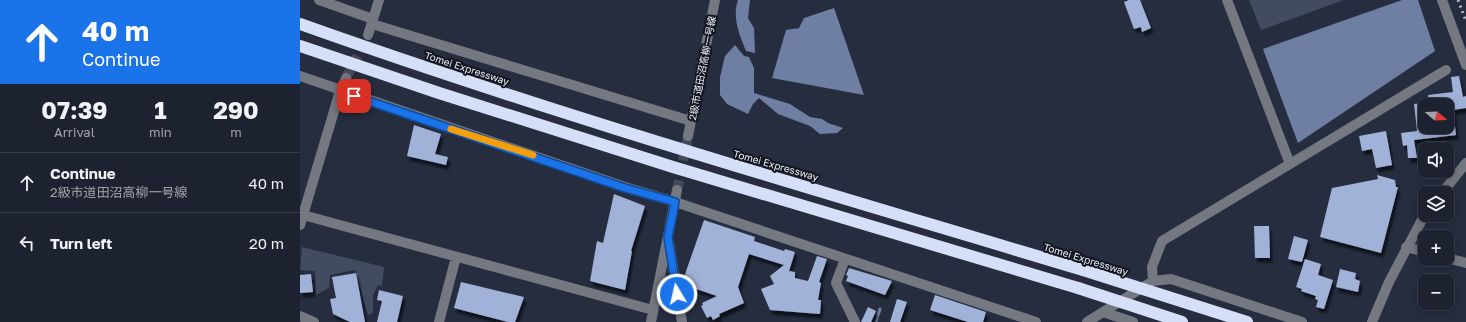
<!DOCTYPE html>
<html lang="en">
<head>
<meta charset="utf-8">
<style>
	:root { --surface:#1c222f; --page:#252a37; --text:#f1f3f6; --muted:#a0a4aa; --line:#3a3f4b }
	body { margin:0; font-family:"Golos Text","Noto Sans JP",sans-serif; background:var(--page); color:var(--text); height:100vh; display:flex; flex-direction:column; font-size:15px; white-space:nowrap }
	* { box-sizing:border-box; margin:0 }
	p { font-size:13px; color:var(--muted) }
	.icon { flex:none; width:22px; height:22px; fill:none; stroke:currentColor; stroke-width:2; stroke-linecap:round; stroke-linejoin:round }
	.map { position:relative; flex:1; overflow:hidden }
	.details { display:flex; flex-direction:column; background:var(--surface); width:300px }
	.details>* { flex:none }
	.banner { background:#1a73e8; color:#fff; overflow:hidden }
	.needle { width:26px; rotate:109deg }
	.tools { position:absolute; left:1118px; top:98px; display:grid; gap:8px }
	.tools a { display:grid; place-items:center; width:36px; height:36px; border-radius:8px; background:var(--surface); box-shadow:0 2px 10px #0003,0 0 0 1px var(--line); font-size:20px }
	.pin { position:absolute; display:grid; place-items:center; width:34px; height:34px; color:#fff; margin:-17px; border-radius:8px; box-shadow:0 2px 6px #0006 }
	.me { position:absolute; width:44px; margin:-22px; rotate:351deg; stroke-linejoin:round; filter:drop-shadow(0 0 3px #0008) }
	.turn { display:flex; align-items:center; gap:14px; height:84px; padding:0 16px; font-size:18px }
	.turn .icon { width:52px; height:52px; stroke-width:2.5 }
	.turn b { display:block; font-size:28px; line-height:34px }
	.eta { display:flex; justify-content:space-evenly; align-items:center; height:68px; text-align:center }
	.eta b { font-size:24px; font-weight:700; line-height:28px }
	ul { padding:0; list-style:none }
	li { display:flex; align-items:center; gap:12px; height:60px; padding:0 16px; border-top:1px solid var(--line) }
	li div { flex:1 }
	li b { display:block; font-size:15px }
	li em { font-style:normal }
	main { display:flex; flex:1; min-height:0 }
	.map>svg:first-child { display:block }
</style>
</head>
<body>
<main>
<section class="details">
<div class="banner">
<div class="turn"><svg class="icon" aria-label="ahead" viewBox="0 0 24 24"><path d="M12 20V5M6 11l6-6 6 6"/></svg><div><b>40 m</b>Continue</div></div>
</div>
<div class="eta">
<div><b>07:39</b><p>Arrival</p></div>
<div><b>1</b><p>min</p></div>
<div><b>290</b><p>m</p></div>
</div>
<ul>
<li><svg class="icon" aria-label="ahead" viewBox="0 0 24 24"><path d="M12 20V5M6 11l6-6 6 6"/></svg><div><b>Continue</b><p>2級市道田沼高柳一号線</p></div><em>40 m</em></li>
<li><svg class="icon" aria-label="left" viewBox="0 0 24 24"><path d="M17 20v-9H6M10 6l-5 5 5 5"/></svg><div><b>Turn left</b></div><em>20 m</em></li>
</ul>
</section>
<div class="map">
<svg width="1166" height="322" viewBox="0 0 1166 322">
	<defs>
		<filter id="shadow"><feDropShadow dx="2.5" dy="4.5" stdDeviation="1" flood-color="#0009"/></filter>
	</defs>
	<rect width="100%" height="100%" fill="#252d3f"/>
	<path fill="#424b60" d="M949 0H1044L961 30Z
		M2 247 84 267 82 286 78 285 73 295V313L68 315 55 270 30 275 29 288 16 295 15 271 0 270Z"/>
	<path fill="#6f7ea3" d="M438 0H450L448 18 454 28 455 53 446 51C439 34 432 17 438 0Z
		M1102 0H1118L1135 51 998 143 963 49Z
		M534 8 564 95 472 78 486 30 499 28 504 18Z
		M435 45 444 56 449 57 454 68V93L490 104 510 117 522 119 528 123 543 128 537 133 520 134 510 126 478 114 459 98 453 104 448 114 427 104 420 95V77L425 56Z"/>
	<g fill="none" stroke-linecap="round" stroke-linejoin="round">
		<path stroke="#6f7ea3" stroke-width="3" d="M576 322 580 309"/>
	</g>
	<path fill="#a1b2d9" filter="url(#shadow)" d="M829 0H840L851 28 842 32 841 27 834 29 824 2Z
		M1159 76 1163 97 1166 96V108L1153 110 1156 135 1114 140 1117 158H1108L1107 145 1103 146 1101 133 1117 131 1114 104 1125 103V127H1147V105H1129L1128 95 1153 92 1151 77Z
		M114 125 141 134 135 154 148 157 146 165 107 156Z
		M1086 131 1092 165 1076 168 1072 149 1062 151 1059 136Z
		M1077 175 1095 180 1096 187H1098L1081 253 1020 237 1032 188 1078 179Z
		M314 194 345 206 331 251H332L325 290 290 281 297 241 303 243Z
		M404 220 455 237 454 241 484 251 485 249 495 252 489 271 495 272V278L508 281 517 256 527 259 519 282 521 283 518 300H521L520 314 470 310 461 289 474 284 470 276 484 265 449 254 438 287 444 303 419 314 420 316 413 320 411 316 407 318 401 306 403 305 402 303 417 296 387 286 390 279 384 277Z
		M954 226H969L970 258H955Z
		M994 236 1008 240 1002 262 988 259Z
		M1005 259 1021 264 1018 275 1033 280 1024 309 1016 307 1018 300 1015 299 1016 296 1001 291 1002 289 996 287Z
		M549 268 592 281 585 295 546 281 548 276 546 275Z
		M1040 269 1056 273 1055 279 1060 281 1058 292 1036 287Z
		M56 273 62 306 65 322H50L33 314 30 299 36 298 32 277Z
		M11 274 13 292 0 293V275Z
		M161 282 224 297 215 322H208L154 308Z
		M79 290 103 296 97 322H77L82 301 77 300Z
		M635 295 686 312 683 322H668L630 310Z
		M597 299 607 302 600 322H590Z
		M568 307 576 311 571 322H561Z"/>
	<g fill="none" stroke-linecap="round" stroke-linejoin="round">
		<path stroke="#434a5c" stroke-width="10" stroke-dasharray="10 5" stroke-linecap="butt" d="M46 78 66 39
			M377 190 388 136"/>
		<path stroke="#737881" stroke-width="10" d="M19 0 73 19
			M927 0 990 164
			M1142 0 1166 65
			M72 24 391 121
			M68 35 79 0
			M0 76 325 187 375 202 736 322
			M388 136 415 0
			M1142 193 1166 163
			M3 215 353 310
			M0 225 40 91 46 78
			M369 243 382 322
			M1106 247 1125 252
			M1147 258 1166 263
			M545 259 536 283 555 322
			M853 281 852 267 862 241 1146 70
			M803 312 833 322
			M0 316 14 322
			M139 322 156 257
			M351 322 377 190
			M787 322 853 281 871 279 1002 322
			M1072 322 1089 282 1125 214"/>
		<path stroke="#d5e0f8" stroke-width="12" d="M0 24C258 116 521 191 783 270
			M0 46 139 93 373 167 778 288"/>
		<path stroke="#b2b8c7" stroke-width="3" stroke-dasharray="2 4" stroke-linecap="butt" d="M1158 0 1166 21"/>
		<path stroke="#d5e0f8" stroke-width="12" d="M783 270 947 322
			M778 288 882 322"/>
	</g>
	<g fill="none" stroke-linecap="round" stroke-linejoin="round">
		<g stroke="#114b97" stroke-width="10">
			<path id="route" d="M54 96 325 188 375 202 368 237 377 294"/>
		</g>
		<use href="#route" stroke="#1a73e8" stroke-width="7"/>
		<path stroke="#f59e0b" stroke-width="7" d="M151 129 233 155"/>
	</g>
	<g text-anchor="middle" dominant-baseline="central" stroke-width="4" stroke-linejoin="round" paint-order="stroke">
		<g font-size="10" fill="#ebf0fd" stroke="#12151e">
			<text transform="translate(167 68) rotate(18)">Tomei Expressway</text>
			<text transform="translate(402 68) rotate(-79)">2級市道田沼高柳一号線</text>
			<text transform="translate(476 165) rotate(16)">Tomei Expressway</text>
			<text transform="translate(786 259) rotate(17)">Tomei Expressway</text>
		</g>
	</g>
</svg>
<div class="tools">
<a><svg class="needle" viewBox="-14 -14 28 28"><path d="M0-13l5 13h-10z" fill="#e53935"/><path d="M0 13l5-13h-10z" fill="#a0a4aa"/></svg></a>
<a><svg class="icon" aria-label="sound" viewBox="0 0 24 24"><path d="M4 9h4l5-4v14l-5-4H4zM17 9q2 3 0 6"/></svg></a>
<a><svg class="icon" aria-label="layers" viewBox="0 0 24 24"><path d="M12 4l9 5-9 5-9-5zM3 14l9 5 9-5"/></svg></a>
<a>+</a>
<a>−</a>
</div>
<div class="pin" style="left:54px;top:96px;background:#d93025"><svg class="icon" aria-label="arrive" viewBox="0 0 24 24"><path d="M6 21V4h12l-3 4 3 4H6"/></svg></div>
<svg class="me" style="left:377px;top:294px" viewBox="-20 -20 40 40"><circle r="17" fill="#1a73e8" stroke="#fff" stroke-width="3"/><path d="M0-11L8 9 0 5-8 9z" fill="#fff"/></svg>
</div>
</main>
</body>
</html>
